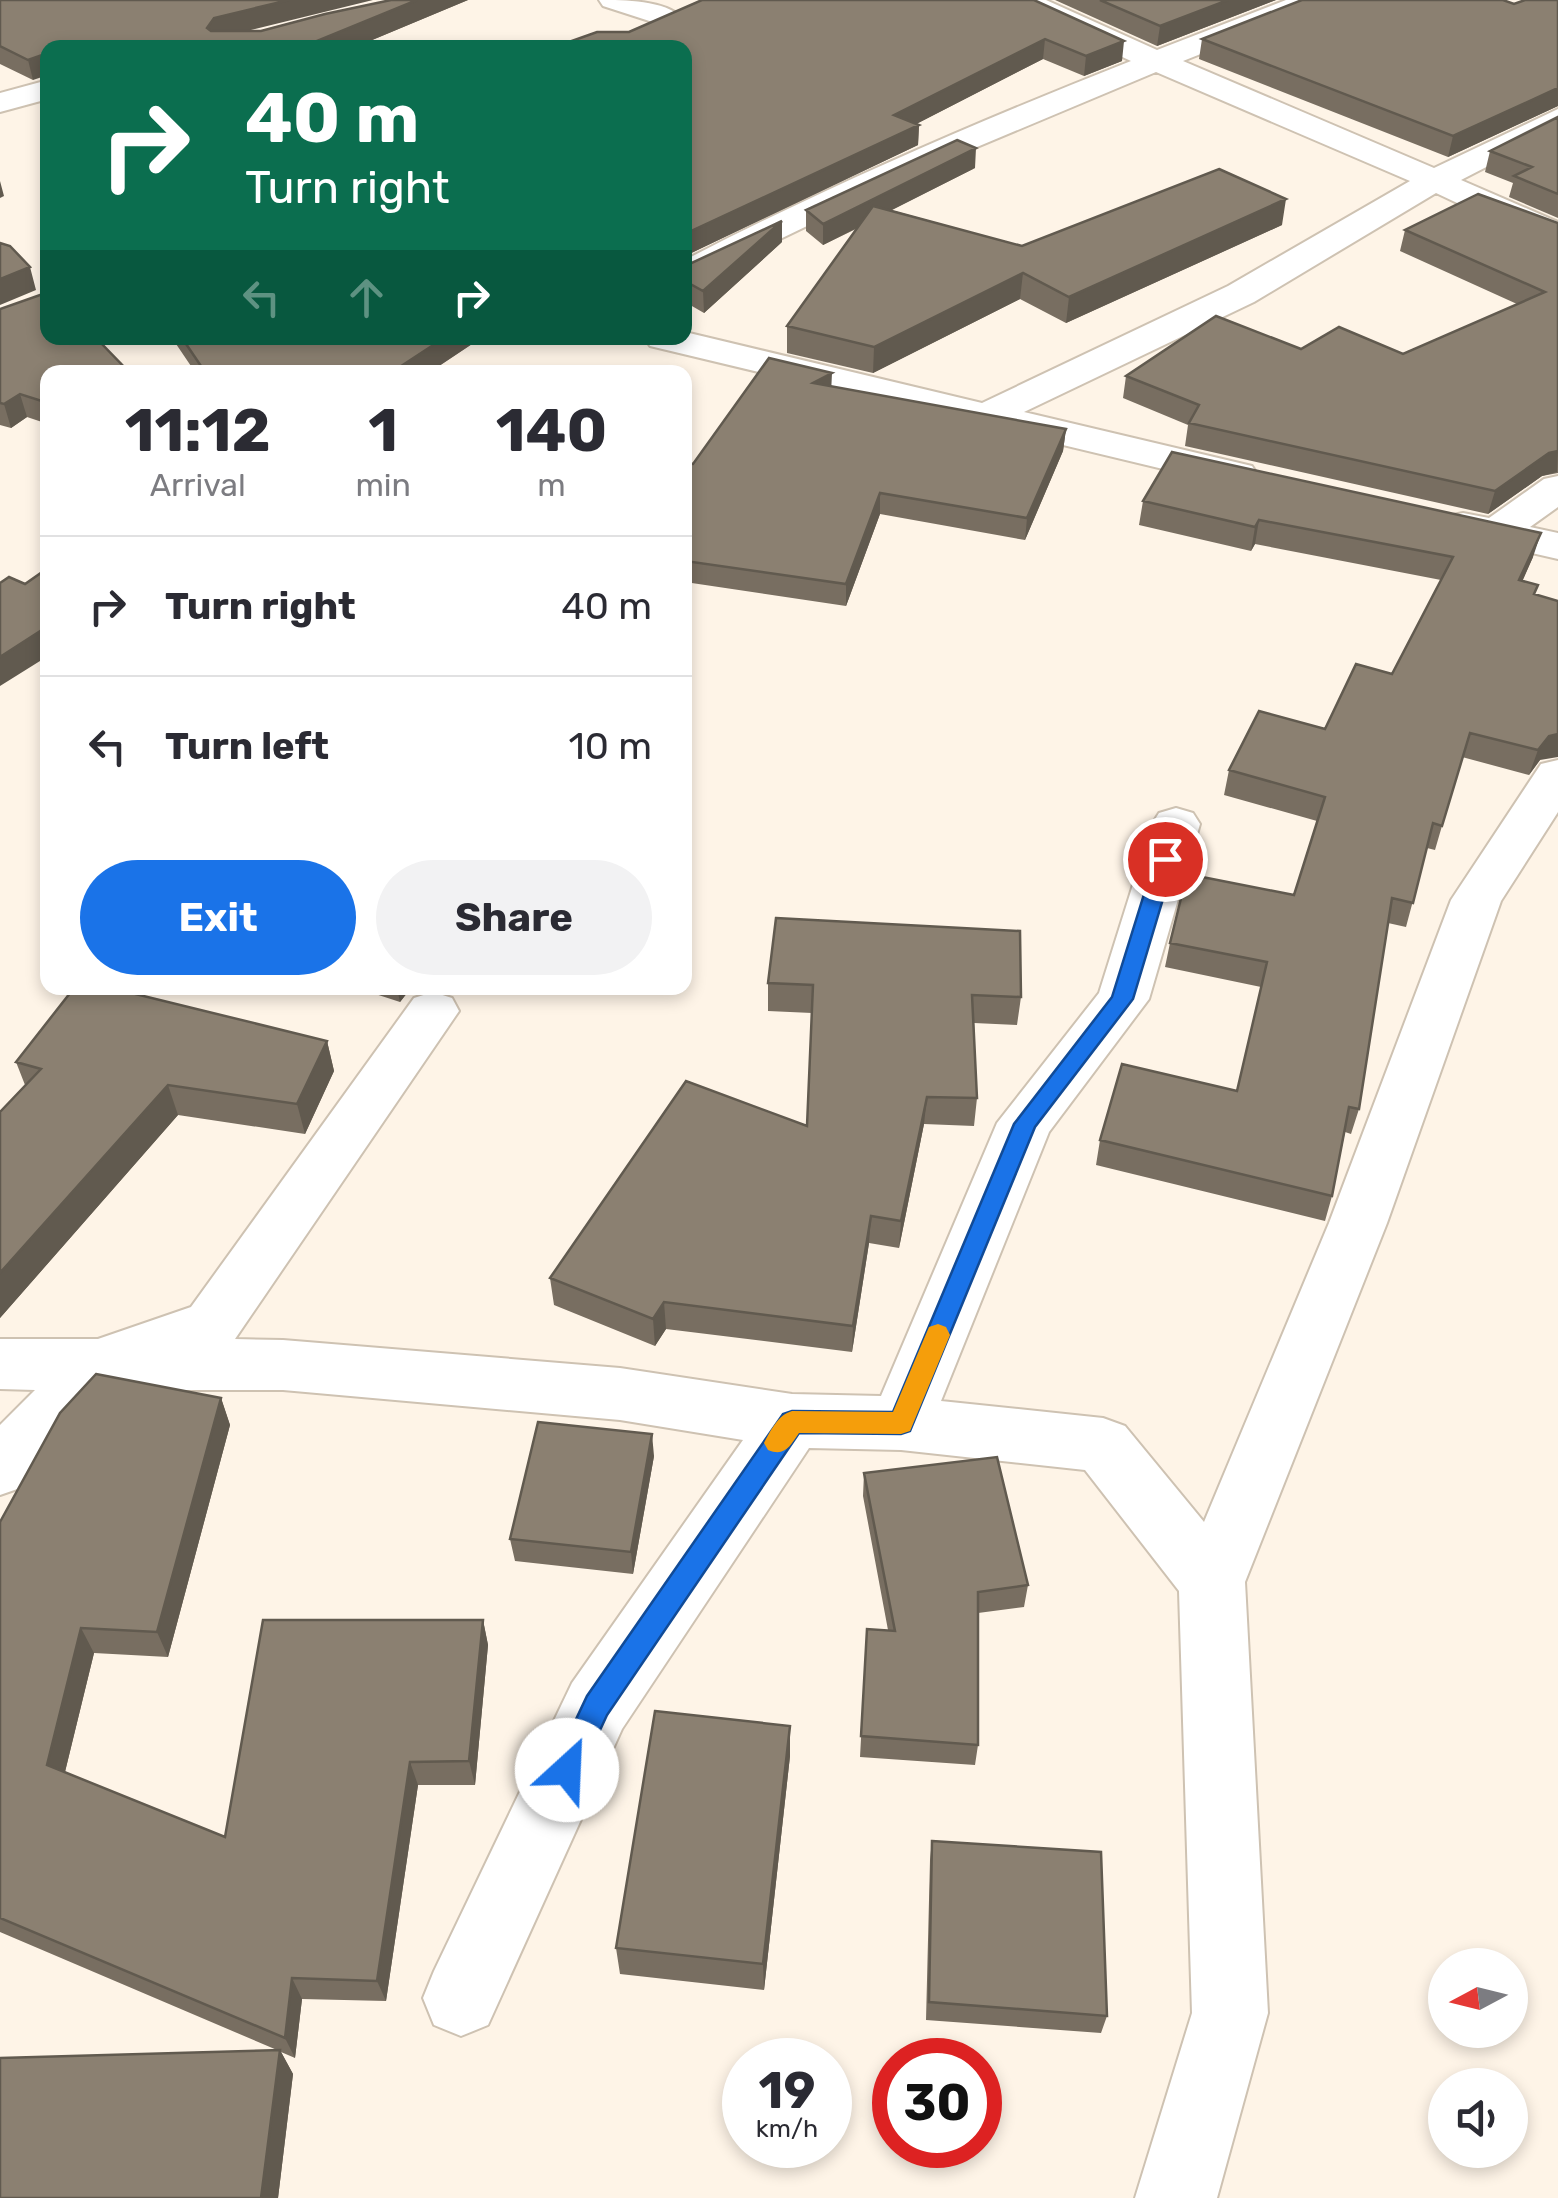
<!DOCTYPE html>
<html lang="en">
<head>
<meta charset="utf-8">
<style>
	:root { --surface:#fff; --page:#f2f2f3; --text:#2b2b33; --muted:#7c7c81; --line:#e1e1e2; --accent:#1a73e8 }
	body { margin:0; font-family:Rubik,sans-serif; background:var(--page); color:var(--text); height:100vh; display:flex; flex-direction:column; font-size:38px; white-space:nowrap }
	* { box-sizing:border-box; margin:0 }
	p { font-size:32px; color:var(--muted) }
	.icon { flex:none; width:55px; height:55px; fill:none; stroke:currentColor; stroke-width:2; stroke-linecap:round; stroke-linejoin:round }
	.map { position:relative; flex:1; overflow:hidden }
	.panel { position:absolute; left:40px; top:365px; width:652px; height:630px; display:flex; flex-direction:column; background:var(--surface); border-radius:20px; box-shadow:0 5px 15px #0003 }
	.panel>* { flex:none }
	.top-card { position:absolute; left:40px; top:40px; width:652px; height:305px; border-radius:20px; box-shadow:0 5px 15px #0003; background:#0b6e4f; color:#fff; overflow:hidden }
	.needle { width:65px; rotate:263deg }
	.fabs { position:absolute; left:1428px; top:1948px; display:grid; gap:20px }
	.fabs a { display:grid; place-items:center; width:100px; height:100px; border-radius:50%; background:var(--surface); box-shadow:0 5px 15px #0003; font-size:50px }
	.speed { position:absolute; left:722px; top:2038px; display:flex; gap:20px; font-size:50px; font-weight:700; text-align:center }
	.speed>* { display:grid; place-content:center; width:130px; height:130px; border-radius:50%; background:var(--surface); box-shadow:0 5px 15px #0003; line-height:1 }
	.speed small { font-size:25px; font-weight:400 }
	.speed .limit { border:15px solid #d22; background:#fff; color:#111 }
	.pin { position:absolute; display:grid; place-items:center; width:85px; height:85px; color:#fff; margin:-42px; border:5px solid #fff; border-radius:50%; box-shadow:0 2px 10px #0007 }
	.me { position:absolute; width:110px; margin:-55px; rotate:25deg; stroke-linejoin:round; filter:drop-shadow(0 0 8px #0008) }
	.turn { display:flex; align-items:center; gap:35px; height:210px; padding:0 40px; font-size:45px }
	.turn .icon { width:130px; height:130px; stroke-width:2.5 }
	.turn b { display:block; font-size:70px; line-height:85px }
	.lanes { display:flex; align-items:center; height:95px; padding:0 40px; background:#0003; justify-content:center; gap:50px; direction:ltr }
	.lanes .off { opacity:.35 }
	.eta { display:flex; justify-content:space-evenly; align-items:center; height:170px; text-align:center }
	.eta b { font-size:60px; font-weight:700; line-height:70px }
	.cta { display:flex; gap:20px; margin-top:auto; padding:20px 40px }
	.cta a { flex:1; height:115px; border-radius:60px; background:var(--accent); color:#fff; font-size:40px; font-weight:700; line-height:115px; text-align:center }
	.cta a+a { background:var(--page); color:var(--text) }
	ul { padding:0; list-style:none }
	li { display:flex; align-items:center; gap:30px; height:140px; padding:0 40px; border-top:2px solid var(--line) }
	li div { flex:1 }
	li b { display:block; font-size:38px }
	li em { font-style:normal }
	.map>svg:first-child { display:block }
</style>
</head>
<body>
<div class="map">
<svg width="1558" height="2198" viewBox="0 0 1558 2198">
	<rect width="100%" height="100%" fill="#fef4e7"/>
	<g fill="none" stroke-linecap="round" stroke-linejoin="round">
		<g stroke="#cec2b2" stroke-width="4">
			<path id="minor" d="M599 0C625 0 664 0 683 18L678 24 668 27 603 6Z
				M1008 0H1046L1157 50 1286 0H1326L1322 6 1183 61 1434 168 1558 109V130L1461 180 1558 222V243L1506 226 1436 193 1254 302 1024 412 1252 466 1258 475 1252 484 1238 487 650 346 645 338H685V332L982 403 1228 286 1410 181 1156 72 927 168 685 285V260C830 185 979 121 1131 61L1012 6Z
				M48 80V99L0 112V93Z
				M1558 476V507L1530 527 1558 533V559L1448 534 1442 525 1448 516 1463 513 1489 518 1544 479Z
				M1558 760V812L1501 901 1387 1223 1245 1582 1268 2013 1217 2198H1135L1192 2013 1179 1591 1085 1470 901 1450 809 1448 622 1729 488 2025 461 2036 434 2025 423 1998 434 1971 572 1683 743 1440 620 1420 283 1390H113L23 1487 0 1495V1425L35 1390 0 1389V1339H98L191 1307 414 998 433 992 452 998 459 1011 235 1339 283 1340 620 1368 792 1394 881 1396 997 1123 1099 993 1152 824 1159 813 1176 808 1193 813 1200 824 1149 999 1049 1132 941 1401 1103 1418 1125 1426 1204 1522 1329 1223 1451 900 1541 764Z"/>
		</g>
		<use href="#minor" fill="#fff" fill-rule="evenodd"/>
	</g>
	<path fill="#786e61" d="M0 0 246 31H261L417 0H468L353 48H48L33 80 0 64Z
		M1034 0 1122 61 1084 76 1043 59 916 124 919 125 918 145 685 256V48L629 32Z
		M1055 0H1276L1157 46Z
		M1558 0V106L1448 157 1199 59 1202 39Z
		M1558 117V218L1509 197 1513 183 1485 172 1490 151Z
		M975 168 891 210 1022 246 1282 225 1066 323 1020 299 873 373 787 353V326L858 228 823 245 806 231V210Z
		M1558 223V473L1542 476 1488 514 1185 446 1188 425 1123 398 1126 376 1301 349 1403 354 1517 304 1400 251 1405 230Z
		M782 242 704 313 685 302V281Z
		M0 309 48 372V424L27 417 11 428 0 425Z
		M172 338H481L430 372H195Z
		M832 386 1066 429 1063 451 1025 540 880 514 846 606 685 582V463L693 464Z
		M1143 501 1533 557 1522 581 1535 594 1540 760 1529 775 1462 757 1435 850 1427 848 1406 927 1388 923 1359 1109 1351 1134 1345 1132 1332 1196 1325 1221 1096 1165 1100 1140 1237 1091 1261 987 1165 967 1170 943 1294 895 1317 821 1224 795 1229 770 1325 729 1392 674 1441 580 1255 544 1251 551 1139 525Z
		M768 983 1021 997 1017 1025 974 1023 977 1098 974 1126 924 1124 899 1248 869 1243 852 1352 666 1329 655 1346 554 1305 550 1278 807 1126 812 1013 768 1011Z
		M357 988H411L400 1002Z
		M327 1041 334 1071 305 1134 178 1115 0 1318V1112L25 1085 16 1062Z
		M221 1398 230 1425 168 1657 94 1653 65 1772 225 1837 483 1620 488 1645 475 1785H418L386 2001 302 1999 295 2058 281 2052 293 2074 278 2198H0L277 2050 0 1932V1522Z
		M654 1456 633 1574 515 1561 510 1539Z
		M864 1473 1028 1585 1024 1607 978 1613V1745L975 1765 860 1757 867 1629 888 1630 863 1496Z
		M790 1726V1756L764 1990 620 1974 616 1948Z
		M932 1841 1107 2016 1101 2033 926 2020 930 1860Z"/>
	<path fill="#615a4f" d="M289 0H373L218 38 207 28 214 18Z
		M417 0H468L353 48H300Z
		M1228 0H1276L1157 46 1160 26Z
		M1045 39 1043 59 893 136 894 115Z
		M1124 41 1122 61 1084 76 1086 56Z
		M48 53V75L33 80 28 60Z
		M1558 88V106L1448 157 1453 136Z
		M919 125 918 145 685 256V234Z
		M976 148 975 168 823 245V224Z
		M0 181 4 196 0 198Z
		M1286 199 1282 225 1066 323 1069 297Z
		M782 221V242L704 313 703 291Z
		M30 267 36 290 0 305V279Z
		M1023 273 1020 299 873 373 874 347Z
		M444 338H481L430 372H392Z
		M832 373 831 394 813 383Z
		M20 394 27 417 11 428 4 404Z
		M1066 429 1063 451 1025 540 1027 518Z
		M1558 451 1557 472 1542 476 1488 514 1495 491 1549 453Z
		M880 493V514L846 606V584Z
		M1259 520 1255 544 1251 551 1255 527Z
		M1541 533 1533 557 1512 605 1519 580Z
		M48 626V656L0 686V657Z
		M1558 734V757L1540 760 1529 775 1538 750 1549 736Z
		M397 988H411L400 1002Z
		M327 1041 334 1071 305 1134 297 1104Z
		M168 1085 178 1115 0 1318V1273Z
		M927 1097 924 1124 899 1248 901 1221Z
		M871 1216 869 1243 852 1352 853 1326Z
		M664 1302 666 1329 655 1346 653 1319Z
		M221 1398 230 1425 168 1657 157 1632Z
		M652 1434 654 1456 633 1574 631 1552Z
		M483 1620 488 1645 475 1785 469 1761Z
		M81 1628 94 1653 61 1788 47 1765Z
		M790 1726V1756L764 1990 763 1964Z
		M410 1762 418 1785 386 2001 377 1981Z
		M292 1978 302 1999 295 2058 285 2038Z
		M280 2050 293 2074 278 2198H261Z"/>
	<path fill="#8b8071" stroke="#615a4f" stroke-width="2.5" d="M0 0H289L214 18 207 28 211 31H261L325 14 391 0H417L300 48H48V53L28 60 0 46Z
		M702 0H1034L1124 41 1086 56 1045 39 894 115 919 125 685 234V48H552L597 32H629Z
		M1100 0H1228L1160 26Z
		M1302 0H1503L1514 4 1525 0H1558V88L1453 136 1202 39Z
		M1558 117V194L1514 176 1532 167 1490 151Z
		M957 140 976 148 823 224 806 210Z
		M1219 169 1286 199 1069 297 1023 273 874 347 787 326 873 206 1022 246Z
		M1478 194 1558 223V451L1549 453 1495 491 1189 423 1199 405 1126 376 1216 316 1301 349 1339 327 1403 354 1545 292 1405 230Z
		M782 221 703 291 685 281V266Z
		M0 243 10 246 30 267 0 279Z
		M46 283 48 286V338H96L129 372H48V403L20 394 4 404 0 403V309L43 294Z
		M182 338H444L392 372H205Z
		M769 358 832 373 813 383 1066 429 1027 518 880 493 846 584 685 561V463L693 464Z
		M1172 452 1541 533 1519 580 1538 585 1534 594 1558 601V734L1549 736 1538 750 1470 733 1442 826 1433 823 1413 903 1392 898 1359 1109 1349 1107 1332 1196 1100 1140 1122 1064 1237 1091 1267 962 1170 943 1187 874 1294 895 1325 797 1229 770 1259 711 1325 729 1356 664 1392 674 1453 557 1259 520 1255 527 1143 501Z
		M48 568V626L0 657V583L9 577 25 584Z
		M776 918 1020 931 1021 997 972 995 977 1098 927 1097 901 1221 871 1216 853 1326 664 1302 653 1319 550 1278 686 1081 807 1126 813 985 768 983Z
		M74 988H111L327 1041 297 1104 168 1085 0 1273V1112L41 1069 16 1062Z
		M96 1374 221 1398 157 1632 81 1628 47 1765 225 1837 263 1620H483L469 1761 410 1762 377 1981 292 1978 285 2038 0 1918V1522L60 1413Z
		M538 1422 652 1434 631 1552 510 1539Z
		M997 1457 1028 1585 978 1592V1745L861 1736 867 1629 895 1631 864 1473Z
		M655 1711 790 1726 763 1964 616 1948Z
		M932 1841 1101 1852 1107 2016 929 2002Z
		M280 2050 261 2198H0V2058Z"/>
	<path fill="#1a73e8" stroke="#114b97" stroke-width="2.5" d="M1165 852 1175 859 1133 999 1035 1127 910 1431 901 1434 799 1433 607 1715 577 1780 567 1785 556 1780 552 1770 587 1696 783 1414 792 1411 893 1412 1014 1124 1112 997 1155 859Z"/>
	<path fill="#f59e0b" d="M938 1324 946 1327 950 1335 910 1431 901 1434 799 1433C790 1446 785 1457 768 1450L764 1443C771 1430 778 1415 792 1411L893 1412 929 1327Z"/>
</svg>
<div class="fabs">
<a><svg class="needle" viewBox="-14 -14 28 28"><path d="M0-13l5 13h-10z" fill="#e53935"/><path d="M0 13l5-13h-10z" fill="#7c7c81"/></svg></a>
<a><svg class="icon" aria-label="sound" viewBox="0 0 24 24"><path d="M4 9h4l5-4v14l-5-4H4zM17 9q2 3 0 6"/></svg></a>
</div>
<div class="speed"><div>19<small>km/h</small></div><div class="limit">30</div></div>
<div class="pin" style="left:1165px;top:859px;background:#d93025"><svg class="icon" aria-label="arrive" viewBox="0 0 24 24"><path d="M6 21V4h12l-3 4 3 4H6"/></svg></div>
<svg class="me" style="left:567px;top:1770px" viewBox="-20 -20 40 40"><circle r="19" fill="#fff"/><path d="M0-13L10 11 0 6-10 11z" fill="#1a73e8"/></svg>
<div class="top-card">
<div class="turn"><svg class="icon" aria-label="right" viewBox="0 0 24 24"><path d="M7 20v-9h11M14 6l5 5-5 5"/></svg><div><b>40 m</b>Turn right</div></div>
<div class="lanes"><svg class="icon off" aria-label="left" viewBox="0 0 24 24"><path d="M17 20v-9H6M10 6l-5 5 5 5"/></svg><svg class="icon off" aria-label="ahead" viewBox="0 0 24 24"><path d="M12 20V5M6 11l6-6 6 6"/></svg><svg class="icon" aria-label="right" viewBox="0 0 24 24"><path d="M7 20v-9h11M14 6l5 5-5 5"/></svg></div>
</div>
<section class="panel">
<div class="eta">
<div><b>11:12</b><p>Arrival</p></div>
<div><b>1</b><p>min</p></div>
<div><b>140</b><p>m</p></div>
</div>
<ul>
<li><svg class="icon" aria-label="right" viewBox="0 0 24 24"><path d="M7 20v-9h11M14 6l5 5-5 5"/></svg><div><b>Turn right</b></div><em>40 m</em></li>
<li><svg class="icon" aria-label="left" viewBox="0 0 24 24"><path d="M17 20v-9H6M10 6l-5 5 5 5"/></svg><div><b>Turn left</b></div><em>10 m</em></li>
</ul>
<div class="cta"><a>Exit</a><a>Share</a></div>
</section>
</div>
</body>
</html>
